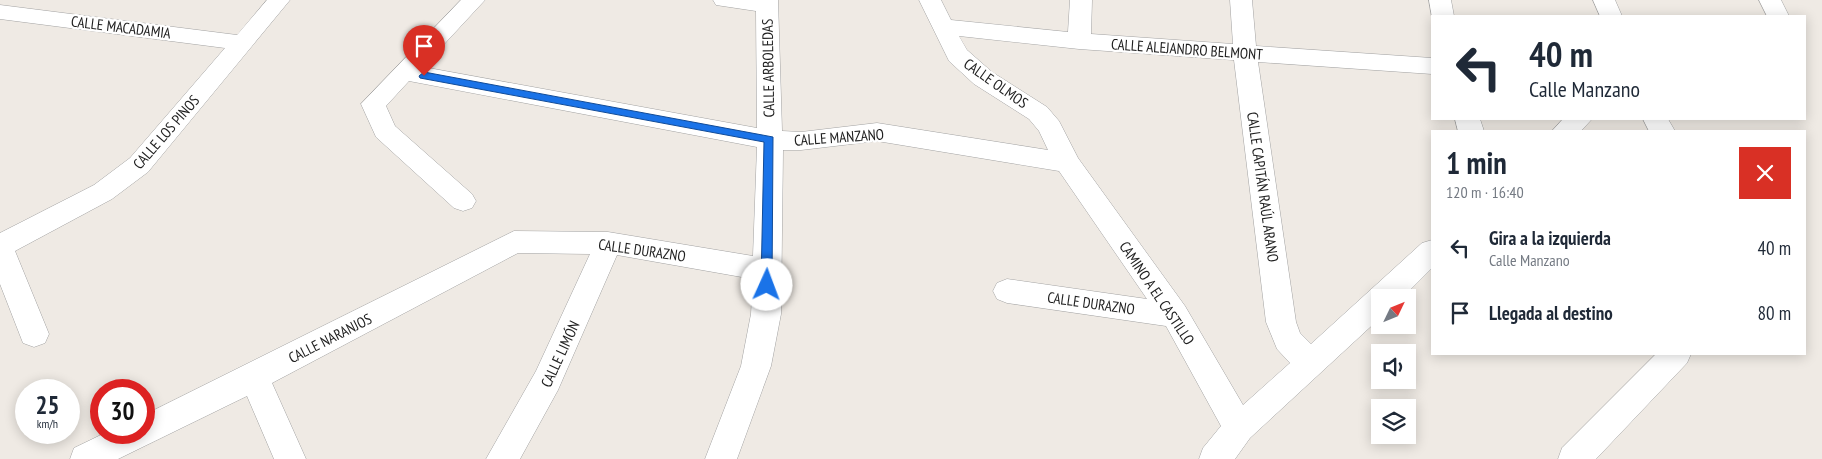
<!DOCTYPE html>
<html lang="es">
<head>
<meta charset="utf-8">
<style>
	:root { --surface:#fff; --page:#f2f2f3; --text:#1f2937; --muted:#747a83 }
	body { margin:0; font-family:"PT Sans Narrow",sans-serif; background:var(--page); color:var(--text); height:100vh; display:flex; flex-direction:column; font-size:19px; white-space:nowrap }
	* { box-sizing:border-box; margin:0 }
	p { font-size:16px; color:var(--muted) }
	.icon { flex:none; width:28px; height:28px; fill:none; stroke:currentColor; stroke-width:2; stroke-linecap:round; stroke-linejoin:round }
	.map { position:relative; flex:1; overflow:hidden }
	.panel { position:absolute; left:1431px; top:130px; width:375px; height:225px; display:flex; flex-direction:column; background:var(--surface); border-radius:0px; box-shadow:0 2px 12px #0003 }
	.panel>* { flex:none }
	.top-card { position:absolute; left:1431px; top:15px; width:375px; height:105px; border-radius:0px; box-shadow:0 2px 12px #0003; background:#fff; color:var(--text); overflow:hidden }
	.needle { width:32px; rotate:47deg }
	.controls { position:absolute; left:1371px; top:289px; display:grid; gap:10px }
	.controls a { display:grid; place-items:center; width:45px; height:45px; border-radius:0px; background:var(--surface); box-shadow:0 2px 12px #0003; font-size:25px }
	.speed { position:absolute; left:15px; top:379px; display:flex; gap:10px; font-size:25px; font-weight:700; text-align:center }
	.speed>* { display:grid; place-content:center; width:65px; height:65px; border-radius:50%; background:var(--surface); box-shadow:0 2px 12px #0003; line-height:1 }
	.speed small { font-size:12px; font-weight:400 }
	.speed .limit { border:8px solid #d22; background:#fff; color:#111 }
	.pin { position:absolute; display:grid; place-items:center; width:42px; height:42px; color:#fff; margin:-51px -21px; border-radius:50% 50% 50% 0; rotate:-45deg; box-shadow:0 0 5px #0007 }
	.pin .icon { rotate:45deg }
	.me { position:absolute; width:55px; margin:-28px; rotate:2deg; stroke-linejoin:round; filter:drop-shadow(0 0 4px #0008) }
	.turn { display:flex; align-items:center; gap:18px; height:105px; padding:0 15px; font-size:22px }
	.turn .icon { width:65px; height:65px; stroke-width:2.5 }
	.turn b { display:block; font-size:35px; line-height:42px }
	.round { display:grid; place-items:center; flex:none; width:52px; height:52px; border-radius:0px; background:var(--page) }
	.summary { display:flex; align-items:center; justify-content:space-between; height:85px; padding:0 15px }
	h1 { font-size:30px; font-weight:700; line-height:38px }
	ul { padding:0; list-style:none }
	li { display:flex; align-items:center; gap:15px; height:65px; padding:0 15px }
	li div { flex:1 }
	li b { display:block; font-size:19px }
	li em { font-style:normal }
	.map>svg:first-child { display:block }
</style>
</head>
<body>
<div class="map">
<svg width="1822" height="459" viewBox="0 0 1822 459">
	<rect width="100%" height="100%" fill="#efeae4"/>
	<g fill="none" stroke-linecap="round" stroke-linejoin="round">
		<g stroke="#a2a2a2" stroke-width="1">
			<path id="minor" d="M267 0H290L148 172 112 199 15 251 49 334 45 343 34 347 23 343 0 284V233L94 185 130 158 225 48 0 19V5L237 35Z
				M461 0H485L423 67 757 128 756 11 716 5 713 0H778L782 131 801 132 877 123 1048 150 1039 131 1029 119 974 84 949 61 919 0H941L951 20 1068 32 1070 0H1092L1091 34 1233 44 1230 0H1252L1256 46 1432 58V74L1258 62 1296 322 1300 333 1311 344 1422 243 1432 240V268L1402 298H1380V318L1250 438 1235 459H1199L1203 448 1221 426 1166 326 1007 303 997 299 993 291 997 283 1007 279 1147 299 1059 171 877 141 801 150H783L781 314 771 366 737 459H705L741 366 751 314 753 279 617 255 558 390 520 459H486L536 371 590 254 518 253 272 383 306 459H274L247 396 118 459H70L74 448 107 432H144V415L514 231 608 232 753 256 757 147 409 81 386 106 395 126 472 194 476 201 472 208 463 211 454 208 376 137 361 104ZM959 36 1079 49 1234 60 1266 322 1277 349 1290 363 1243 405 1185 306 1078 158 1059 121 1047 107 992 72 967 50Z
				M1429 0H1451L1454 16 1432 17Z
				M1593 0H1615L1622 16H1600Z
				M1759 0H1781L1789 16H1767Z
				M1455 119H1480L1484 131H1458Z
				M1563 119H1592L1581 131H1552Z
				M1643 119H1668L1675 131H1649Z
				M1656 354H1691L1687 363 1596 459H1558L1562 448Z"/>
		</g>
		<use href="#minor" fill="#fff" fill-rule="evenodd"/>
	</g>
	<path fill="#1a73e8" stroke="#114b97" d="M424 72 773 137 772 288 767 289 761 285 764 142 420 78 419 76Z"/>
	<g text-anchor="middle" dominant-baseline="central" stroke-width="4.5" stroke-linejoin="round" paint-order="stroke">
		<g font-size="15" fill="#1e1e1e" stroke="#fff">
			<text transform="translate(121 27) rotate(7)">CALLE MACADAMIA</text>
			<text transform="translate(1187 49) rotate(4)">CALLE ALEJANDRO BELMONT</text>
			<text transform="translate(768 68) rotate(-91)">CALLE ARBOLEDAS</text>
			<text transform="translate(996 83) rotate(35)">CALLE OLMOS</text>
			<text transform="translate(166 132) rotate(-49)">CALLE LOS PINOS</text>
			<text transform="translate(839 137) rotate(-4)">CALLE MANZANO</text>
			<text transform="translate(1263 187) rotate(82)">CALLE CAPITÁN RAÚL ARANO</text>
			<text transform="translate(642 250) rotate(8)">CALLE DURAZNO</text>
			<text transform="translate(1157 293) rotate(56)">CAMINO A EL CASTILLO</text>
			<text transform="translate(1091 303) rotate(8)">CALLE DURAZNO</text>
			<text transform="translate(330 338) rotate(-27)">CALLE NARANJOS</text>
			<text transform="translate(560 354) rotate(-65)">CALLE LIMÓN</text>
		</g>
	</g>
</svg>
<div class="controls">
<a><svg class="needle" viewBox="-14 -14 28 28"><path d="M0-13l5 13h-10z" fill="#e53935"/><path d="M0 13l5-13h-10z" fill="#747a83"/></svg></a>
<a><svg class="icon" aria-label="sound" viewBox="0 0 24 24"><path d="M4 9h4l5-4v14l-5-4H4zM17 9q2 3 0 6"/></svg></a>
<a><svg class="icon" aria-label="layers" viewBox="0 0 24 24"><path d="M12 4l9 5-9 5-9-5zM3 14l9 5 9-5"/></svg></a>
</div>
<div class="speed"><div>25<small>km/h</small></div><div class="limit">30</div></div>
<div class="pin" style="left:424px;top:76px;background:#d93025"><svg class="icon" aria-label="arrive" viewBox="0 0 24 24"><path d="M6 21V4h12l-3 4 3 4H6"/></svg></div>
<svg class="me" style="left:767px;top:285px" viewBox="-20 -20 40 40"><circle r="19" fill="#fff"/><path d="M0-13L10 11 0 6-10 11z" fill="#1a73e8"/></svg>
<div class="top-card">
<div class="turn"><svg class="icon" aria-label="left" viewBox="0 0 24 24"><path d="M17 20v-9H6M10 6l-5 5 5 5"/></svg><div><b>40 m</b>Calle Manzano</div></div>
</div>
<section class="panel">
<div class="summary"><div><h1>1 min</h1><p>120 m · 16:40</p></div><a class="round" style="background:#d93025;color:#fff"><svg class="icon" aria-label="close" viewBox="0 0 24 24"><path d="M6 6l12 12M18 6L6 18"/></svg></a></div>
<ul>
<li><svg class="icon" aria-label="left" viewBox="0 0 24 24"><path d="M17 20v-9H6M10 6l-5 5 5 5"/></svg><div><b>Gira a la izquierda</b><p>Calle Manzano</p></div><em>40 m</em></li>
<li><svg class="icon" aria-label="arrive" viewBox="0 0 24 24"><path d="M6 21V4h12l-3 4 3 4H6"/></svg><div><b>Llegada al destino</b></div><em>80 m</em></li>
</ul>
</section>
</div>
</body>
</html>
